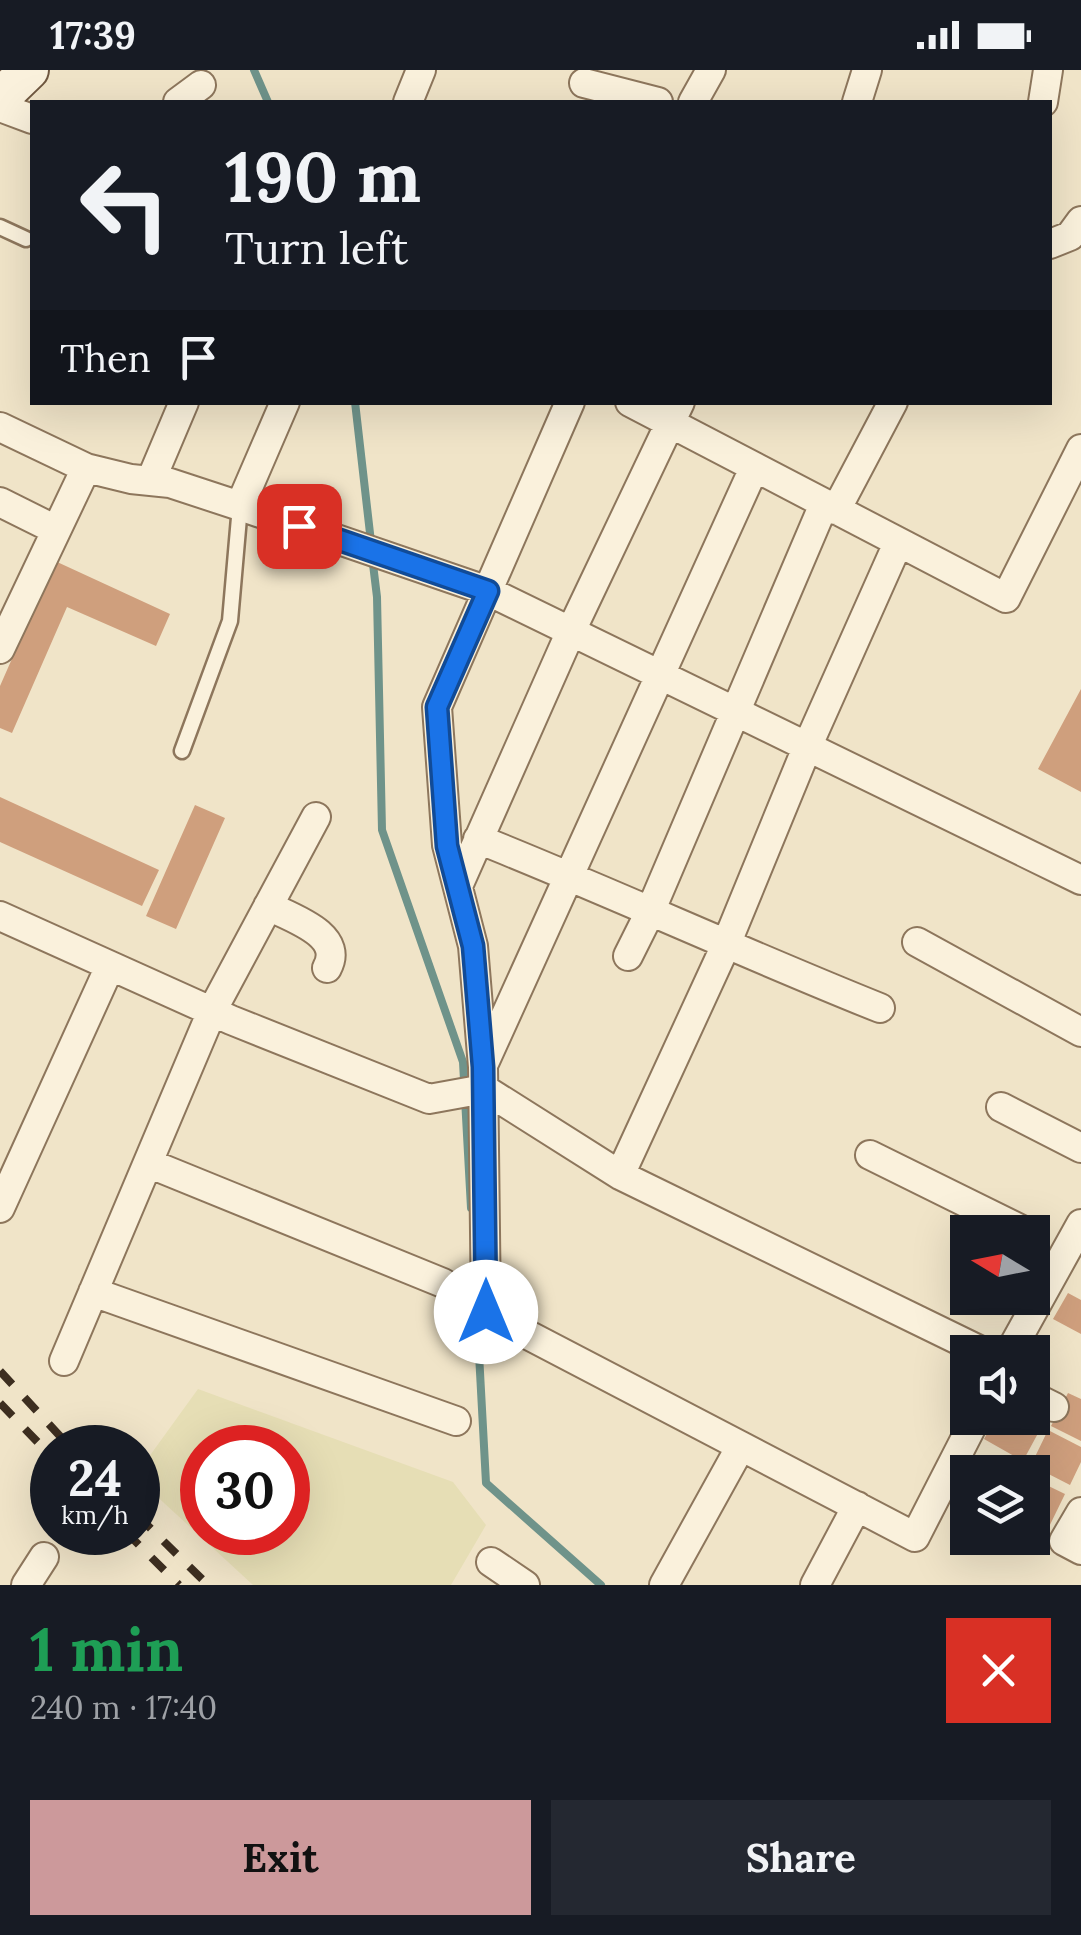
<!DOCTYPE html>
<html lang="en">
<head>
<meta charset="utf-8">
<style>
	:root { --surface:#171b24; --page:#242831; --text:#f1f3f6; --muted:#9ea1a6; --accent:#cc999b }
	body { margin:0; font-family:Lora,serif; background:var(--page); color:var(--text); height:100vh; display:flex; flex-direction:column; font-size:38px; white-space:nowrap }
	* { box-sizing:border-box; margin:0 }
	p { font-size:32px; color:var(--muted) }
	.icon { flex:none; width:55px; height:55px; fill:none; stroke:currentColor; stroke-width:2; stroke-linecap:round; stroke-linejoin:round }
	.map { position:relative; height:1515px; overflow:hidden }
	.drawer { display:flex; flex-direction:column; background:var(--surface); flex:1 }
	.drawer>* { flex:none }
	.banner { position:absolute; left:30px; top:30px; width:1022px; height:305px; border-radius:0px; box-shadow:0 10px 40px #0002; background:#171b24; color:var(--text); overflow:hidden }
	.needle { width:65px; rotate:280deg }
	.controls { position:absolute; left:950px; top:1145px; display:grid; gap:20px }
	.controls a { display:grid; place-items:center; width:100px; height:100px; border-radius:0px; background:var(--surface); box-shadow:0 10px 40px #0002; font-size:50px }
	.speed { position:absolute; left:30px; top:1355px; display:flex; gap:20px; font-size:50px; font-weight:700; text-align:center }
	.speed>* { display:grid; place-content:center; width:130px; height:130px; border-radius:50%; background:var(--surface); box-shadow:0 10px 40px #0002; line-height:1 }
	.speed small { font-size:25px; font-weight:400 }
	.speed .limit { border:15px solid #d22; background:#fff; color:#111 }
	.pin { position:absolute; display:grid; place-items:center; width:85px; height:85px; color:#fff; margin:-42px; border-radius:20px; box-shadow:0 5px 15px #0006 }
	.me { position:absolute; width:110px; margin:-55px; rotate:0deg; stroke-linejoin:round; filter:drop-shadow(0 0 8px #0008) }
	.turn { display:flex; align-items:center; gap:35px; height:210px; padding:0 30px; font-size:45px }
	.turn .icon { width:130px; height:130px; stroke-width:2.5 }
	.turn b { display:block; font-size:70px; line-height:85px }
	.then { display:flex; align-items:center; height:95px; padding:0 30px; background:#0003; gap:20px; font-size:38px }
	.round { display:grid; place-items:center; flex:none; width:105px; height:105px; border-radius:0px; background:var(--page) }
	.overview { display:flex; align-items:center; justify-content:space-between; height:170px; padding:0 30px }
	h1 { font-size:60px; font-weight:700; line-height:75px; color:#1e9e55 }
	.action { display:flex; gap:20px; margin-top:auto; padding:20px 30px }
	.action a { flex:1; height:115px; border-radius:0px; background:var(--accent); color:#111; font-size:40px; font-weight:700; line-height:115px; text-align:center }
	.action a+a { background:var(--page); color:var(--text) }
	.status { display:flex; justify-content:space-between; align-items:center; height:70px; padding:0 50px; background:var(--surface); direction:ltr }
	.status svg { height:28px; fill:currentColor }
	.map>svg:first-child { display:block }
</style>
</head>
<body>
<div class="status"><b>17:39</b><svg viewBox="0 0 49 12"><path d="M0 12V9h3v3zM5 12V6h3v6zM10 12V3h3v9zM15 12V0h3v12zM26 1h20v11H26zM47 4h2v5h-2z"/></svg></div>
<div class="map">
<svg width="1081" height="1515" viewBox="0 0 1081 1515">
	<rect width="100%" height="100%" fill="#f0e4c8"/>
	<path fill="#e6deb5" fill-rule="evenodd" d="M198 1319 453 1412 486 1455 451 1515H253L138 1409V1402ZM202 1378H288V1462H202Z"/>
	<g fill="none" stroke-linecap="round" stroke-linejoin="round">
		<path stroke="#6f938a" stroke-width="8" d="M254 0 268 32
			M355 332 371 472
			M372 486 377 527 382 760 463 992 471 1138
			M477 1247 486 1413 601 1515"/>
	</g>
	<path fill="#cf9f7d" d="M55 491 170 544 156 576 67 537 12 663 0 658V616Z
		M1081 619V722L1038 699Z
		M0 727 159 800 142 836 0 772Z
		M195 735 225 748 176 859 146 846Z
		M1068 1223 1081 1230V1264L1053 1249Z
		M1068 1323 1081 1329V1371L1051 1356Z
		M1032 1334 1049 1343 1023 1391 984 1369 996 1348H1032Z
		M1048 1360 1081 1377V1392L1070 1415 1031 1395Z
		M1032 1408 1065 1424 1046 1463 1032 1456Z"/>
	<g fill="none" stroke-linecap="round" stroke-linejoin="round">
		<g stroke="#8d765c" stroke-width="19">
			<path id="lane" d="M0 157 26 169
				M182 681 230 551 240 436"/>
		</g>
		<g stroke="#8d765c" stroke-width="32">
			<path id="street" d="M584 13 658 32
				M178 32 201 15
				M408 32 421 0
				M693 32 711 0
				M857 32 867 0
				M1043 32 1048 0
				M0 37 32 49
				M1050 174 1070 166 1081 151
				M285 332 240 436 488 521 1081 810
				M570 332 437 637 447 775 473 876 483 997 486 1243 915 1467 976 1348
				M630 332 1006 528 1081 379
				M0 357 86 398 0 579
				M86 398 131 409 170 413 240 436
				M151 410 184 332
				M0 432 56 460
				M836 440 893 332
				M478 769C613 823 745 884 880 938
				M458 816 571 561 680 332
				M268 836C292 848 345 865 327 898
				M0 846 231 950 429 1029 484 1019 620 1105 983 1282
				M917 872 1081 962
				M628 886 650 842 824 434
				M485 991 754 398
				M1001 1037 1081 1078
				M870 1085 1026 1162
				M148 1093 443 1213
				M620 1105 725 877 808 675 898 473
				M0 1138 110 896
				M93 1222 456 1351
				M1010 1282 1081 1154
				M64 1291 212 941 316 747
				M1032 1326 1054 1337
				M1081 1442 1064 1471 1081 1480
				M491 1492 525 1515
				M26 1515 44 1487
				M664 1515 741 1376
				M815 1515 857 1436"/>
		</g>
		<g stroke="#6f573f" stroke-width="42">
			<path id="secondary" d="M0 28 29 0"/>
		</g>
		<use href="#lane" stroke="#faf1dc" stroke-width="14"/>
		<use href="#street" stroke="#faf1dc" stroke-width="28"/>
		<use href="#secondary" stroke="#faf1dc" stroke-width="38"/>
		<path stroke="#3d2e20" stroke-width="8" stroke-dasharray="18 18" stroke-linecap="butt" d="M0 1301 71 1378
			M0 1333 52 1387
			M138 1446 208 1515
			M126 1462 179 1515"/>
	</g>
	<g fill="none" stroke-linecap="round" stroke-linejoin="round">
		<g stroke="#114b97" stroke-width="25">
			<path id="route" d="M299 456 488 521 437 637 447 776 473 876 483 997 486 1242"/>
		</g>
		<use href="#route" stroke="#1a73e8" stroke-width="18"/>
	</g>
</svg>
<div class="controls">
<a><svg class="needle" viewBox="-14 -14 28 28"><path d="M0-13l5 13h-10z" fill="#e53935"/><path d="M0 13l5-13h-10z" fill="#9ea1a6"/></svg></a>
<a><svg class="icon" aria-label="sound" viewBox="0 0 24 24"><path d="M4 9h4l5-4v14l-5-4H4zM17 9q2 3 0 6"/></svg></a>
<a><svg class="icon" aria-label="layers" viewBox="0 0 24 24"><path d="M12 4l9 5-9 5-9-5zM3 14l9 5 9-5"/></svg></a>
</div>
<div class="speed"><div>24<small>km/h</small></div><div class="limit">30</div></div>
<div class="pin" style="left:299px;top:456px;background:#d93025"><svg class="icon" aria-label="arrive" viewBox="0 0 24 24"><path d="M6 21V4h12l-3 4 3 4H6"/></svg></div>
<svg class="me" style="left:486px;top:1242px" viewBox="-20 -20 40 40"><circle r="19" fill="#fff"/><path d="M0-13L10 11 0 6-10 11z" fill="#1a73e8"/></svg>
<div class="banner">
<div class="turn"><svg class="icon" aria-label="left" viewBox="0 0 24 24"><path d="M17 20v-9H6M10 6l-5 5 5 5"/></svg><div><b>190 m</b>Turn left</div></div>
<div class="then">Then<svg class="icon" aria-label="arrive" viewBox="0 0 24 24"><path d="M6 21V4h12l-3 4 3 4H6"/></svg></div>
</div>
</div>
<section class="drawer">
<div class="overview"><div><h1>1 min</h1><p>240 m · 17:40</p></div><a class="round" style="background:#d93025;color:#fff"><svg class="icon" aria-label="close" viewBox="0 0 24 24"><path d="M6 6l12 12M18 6L6 18"/></svg></a></div>
<div class="action"><a>Exit</a><a>Share</a></div>
</section>
</body>
</html>
